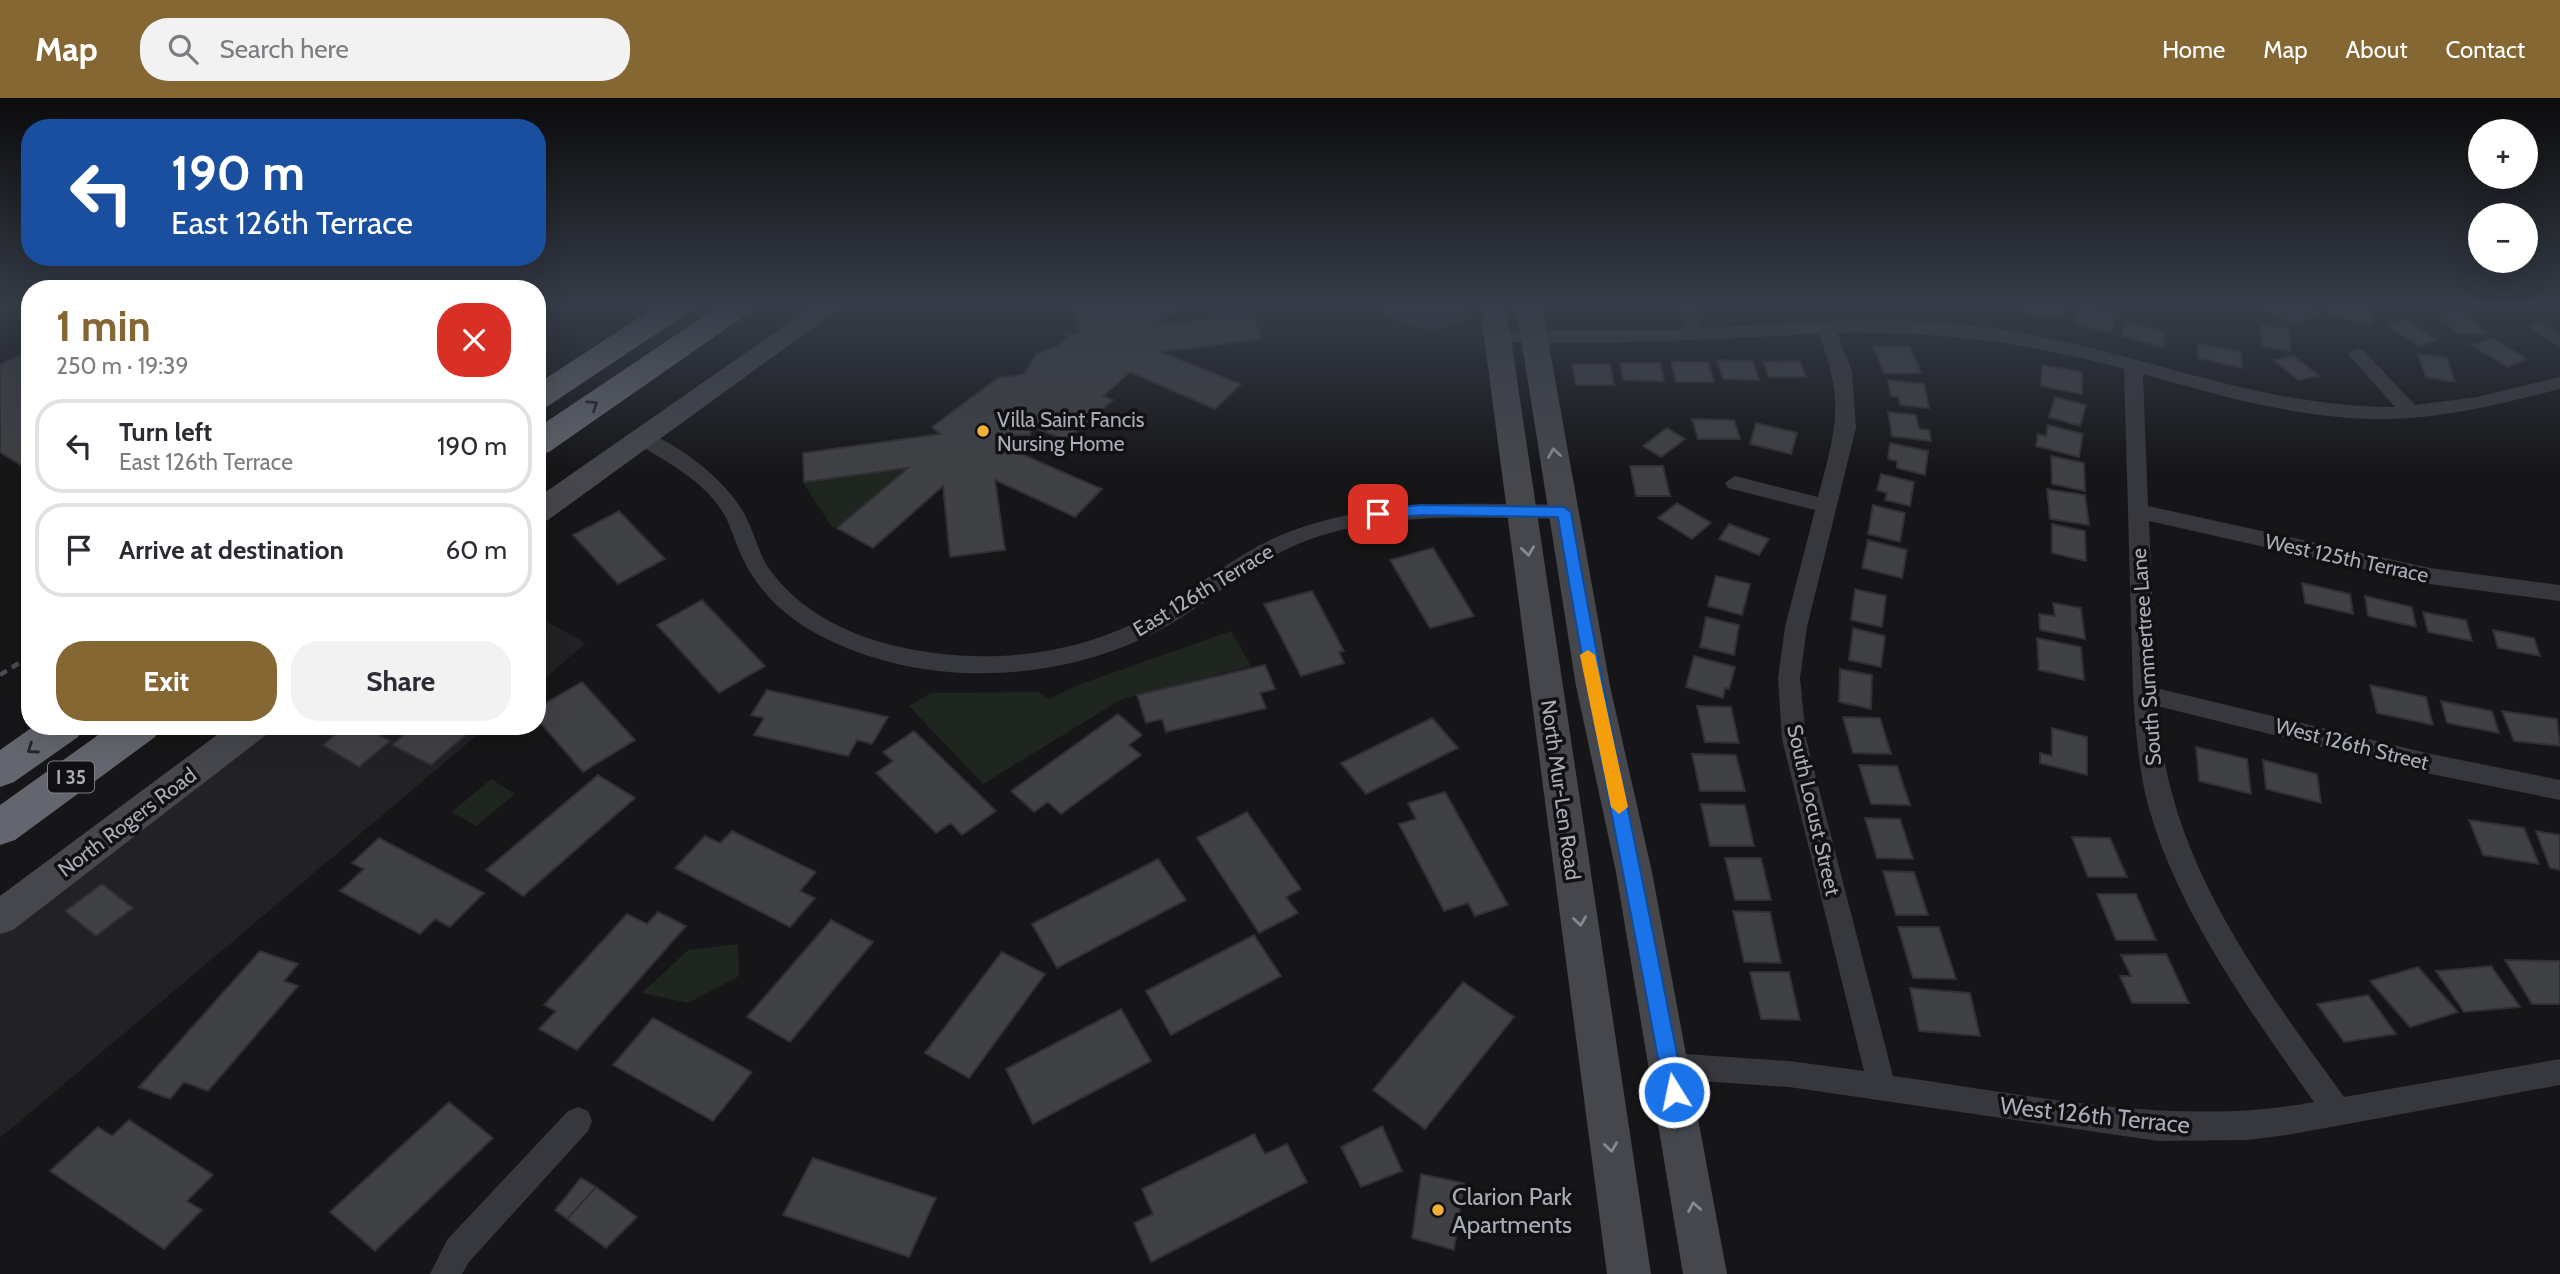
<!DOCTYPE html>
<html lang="en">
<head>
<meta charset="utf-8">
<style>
	:root { --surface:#fff; --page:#f2f2f3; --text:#2b2b33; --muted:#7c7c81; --line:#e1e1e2; --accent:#856733 }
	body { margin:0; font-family:Cabin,sans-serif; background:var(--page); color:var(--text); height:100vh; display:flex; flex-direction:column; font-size:26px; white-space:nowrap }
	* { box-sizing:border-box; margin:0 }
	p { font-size:23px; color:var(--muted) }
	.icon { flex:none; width:38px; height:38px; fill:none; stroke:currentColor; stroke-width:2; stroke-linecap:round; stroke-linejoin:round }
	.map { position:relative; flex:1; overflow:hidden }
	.sheet { position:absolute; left:21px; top:182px; width:525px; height:455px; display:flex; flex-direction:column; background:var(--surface); border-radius:28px; box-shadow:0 7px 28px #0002 }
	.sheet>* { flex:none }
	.top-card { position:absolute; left:21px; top:21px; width:525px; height:147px; border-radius:28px; box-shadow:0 7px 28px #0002; background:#1a4fa0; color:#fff; overflow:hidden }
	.controls { position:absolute; left:2468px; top:21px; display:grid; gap:14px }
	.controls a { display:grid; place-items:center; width:70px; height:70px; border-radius:50%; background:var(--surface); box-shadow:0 7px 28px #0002; font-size:35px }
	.pin { position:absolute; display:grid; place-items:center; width:60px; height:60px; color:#fff; margin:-30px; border-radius:14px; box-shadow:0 4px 10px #0006 }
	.me { position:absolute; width:77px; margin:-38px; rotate:350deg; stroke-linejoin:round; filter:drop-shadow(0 0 5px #0008) }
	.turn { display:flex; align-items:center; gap:24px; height:147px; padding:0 35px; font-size:32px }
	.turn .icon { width:91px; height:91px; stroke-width:2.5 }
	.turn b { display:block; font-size:49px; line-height:60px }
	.round { display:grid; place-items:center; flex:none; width:74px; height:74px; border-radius:28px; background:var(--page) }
	.headline { display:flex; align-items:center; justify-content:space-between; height:119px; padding:0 35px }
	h1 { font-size:42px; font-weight:700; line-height:52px; color:var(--accent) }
	.primary-button { display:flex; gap:14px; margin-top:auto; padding:14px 35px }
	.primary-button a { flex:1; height:80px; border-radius:28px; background:var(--accent); color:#fff; font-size:28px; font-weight:700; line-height:80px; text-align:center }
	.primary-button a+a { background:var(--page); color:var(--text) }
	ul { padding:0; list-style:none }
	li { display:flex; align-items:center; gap:21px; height:94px; margin:0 14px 10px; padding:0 21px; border:4px solid var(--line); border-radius:28px }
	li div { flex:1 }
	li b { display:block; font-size:26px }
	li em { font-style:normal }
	header { display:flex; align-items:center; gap:42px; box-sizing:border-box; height:98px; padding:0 35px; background:var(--accent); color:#fff }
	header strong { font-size:33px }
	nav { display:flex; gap:38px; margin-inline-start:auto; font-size:24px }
	.search { width:490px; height:63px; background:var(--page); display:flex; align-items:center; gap:18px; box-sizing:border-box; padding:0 24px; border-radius:28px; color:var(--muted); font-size:26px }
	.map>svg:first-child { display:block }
</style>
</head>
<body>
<header>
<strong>Map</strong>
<div class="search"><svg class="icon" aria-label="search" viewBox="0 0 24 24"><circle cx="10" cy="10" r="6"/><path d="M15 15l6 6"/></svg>Search here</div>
<nav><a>Home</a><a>Map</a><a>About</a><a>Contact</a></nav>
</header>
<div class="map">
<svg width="2560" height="1176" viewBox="0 0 2560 1176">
	<rect width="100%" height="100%" fill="#161618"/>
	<path fill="#222225" d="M537 519 586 545 537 587Z
		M273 628H488L0 1040V836Z"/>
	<path fill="#1e261f" d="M908 370 837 430 832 429 805 388 804 384Z
		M1231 533 1251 568 1122 601 983 686 909 608 931 595 1039 594 1049 601 1078 587Z
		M491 681 515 696 476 728 452 714Z
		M738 846 739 878 688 905 642 895 688 852Z"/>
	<path fill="#2c353c" d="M1381 208H1464L1466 220C1438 239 1413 230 1384 217Z"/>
	<path fill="#404145" stroke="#303034" stroke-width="2" d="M1074 208H1120L1122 214 1128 208H1178L1156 228 1252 216 1261 241 1160 254 1241 286 1215 311 1130 274 1103 298 1113 302 1066 342 1031 328 1030 337H1016L1007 343 1010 351 1102 391 1075 419 995 382 1005 452 950 459 943 388 873 450 837 430 908 370 804 384 803 355 940 336 932 329 998 280 1024 276 1036 256 1059 247 1067 240 1066 236 1080 235Z
		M2024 208H2061L2062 220 2025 214Z
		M2078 208 2115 217 2112 235 2074 226Z
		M2268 208H2302L2317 217 2293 227 2265 210Z
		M2327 208 2369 211 2372 226 2328 218Z
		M2437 213 2466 214 2485 236H2456Z
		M2404 221 2437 242 2420 248 2387 227Z
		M2125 223 2166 234 2163 249 2122 238Z
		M2260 226 2288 231 2291 253 2262 248Z
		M2493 240 2527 261 2507 269 2472 247Z
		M2198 245 2241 254 2242 270 2198 260Z
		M1873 248 1910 249 1921 275H1884Z
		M30 252V373L0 354V267Z
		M2418 256 2447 260 2455 284 2426 279Z
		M2294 258 2319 278 2298 282 2274 262Z
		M1717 262 1753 263 1759 282 1723 281Z
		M1800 263 1806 279H1769L1763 264Z
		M1671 264H1708L1714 284H1676Z
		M1620 265H1660L1664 283 1623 282Z
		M1572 266H1610L1614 287H1576Z
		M2042 267 2082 274V296L2041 288Z
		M1888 282 1924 286 1929 310 1900 307 1899 299 1891 298Z
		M2055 299 2086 307 2080 328 2049 319Z
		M1888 314 1916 317 1919 331 1929 332 1931 343 1892 338Z
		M1692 321 1734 322 1740 341H1698Z
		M1756 325 1797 335 1791 356 1750 346Z
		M2048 327 2083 336 2079 359 2036 348 2038 336 2046 338Z
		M1667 330 1685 341 1661 359 1643 348Z
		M1890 345 1928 353 1925 377 1897 370V363L1888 361Z
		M2051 358 2084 365 2085 393 2052 386Z
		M1630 368H1663L1670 398H1636Z
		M1881 376 1914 384 1910 408 1885 402 1887 395 1877 392Z
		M2047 391 2085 397 2089 427 2050 421Z
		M1677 405 1711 425 1692 441 1658 420Z
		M1873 407 1905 415 1900 444 1868 436Z
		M619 413 665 461 618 486 573 437Z
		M1729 426 1769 441 1759 457 1719 441Z
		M2052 426 2085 433 2086 463 2052 455Z
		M1868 442 1907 452 1902 480 1862 470Z
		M1433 450 1474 518 1430 530 1390 462Z
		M1716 478 1750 486 1742 517 1708 508Z
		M2302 485 2350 496 2353 516 2305 505Z
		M1855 491 1886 498 1882 529 1851 522Z
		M1312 493 1344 553 1339 554 1344 565 1301 578 1264 506Z
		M2365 498 2412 509 2416 529 2368 518Z
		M702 502 765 568 719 595 657 527Z
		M2053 505 2081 510 2085 541 2040 532 2039 516 2055 518Z
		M2423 514 2466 522 2472 543 2428 534Z
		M1706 519 1739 527 1734 557 1700 549Z
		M1853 530 1885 538 1881 569 1849 562Z
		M2493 532 2534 540 2540 558 2498 550Z
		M2037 540 2081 549 2084 582 2039 572Z
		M1694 558 1735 569 1729 591 1725 590 1723 600 1686 589Z
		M1265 567 1275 591 1260 595 1266 610 1166 634 1162 621 1146 625 1137 597Z
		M1840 571 1872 577 1871 611 1839 604Z
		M582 584 635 642 583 674 537 621V610Z
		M2370 587 2426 599 2433 627 2377 615Z
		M767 592 888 619 872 646 857 642 848 658 754 637 764 620 751 617Z
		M2441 603 2492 613 2499 635 2447 625Z
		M1697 608 1731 609 1739 645 1705 644Z
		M2502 613 2557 621 2560 648 2514 643Z
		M1118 616 1142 637 1129 647 1141 657 1061 716 1048 704 1034 714 1011 693Z
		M1843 619 1880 620 1891 656 1853 655Z
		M1432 620 1458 650 1366 696 1341 665Z
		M345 628H362L390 643 359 669 323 647Z
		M414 628H476L431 667 392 647Z
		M2052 630 2087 639V677L2040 665V655L2052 658Z
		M914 633 996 713 962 737 951 725 936 735 876 675 893 663 883 654Z
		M2196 649 2247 661 2251 696 2199 683Z
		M1692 656 1736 657 1745 693H1700Z
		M2263 662 2317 676 2321 705 2266 691Z
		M1859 667 1897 668 1910 707 1871 706Z
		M598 677 635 700 523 798 486 772Z
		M1445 694 1508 807 1475 818 1468 805 1444 813 1399 726 1416 721 1408 705Z
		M1701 706 1745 707 1754 748H1710Z
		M1247 714 1301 791 1286 799 1298 815 1259 835 1197 740Z
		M1865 720 1900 721 1913 761 1877 760Z
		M2469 722 2524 730 2539 766 2483 757Z
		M732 733 816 774 800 793 815 800 790 829 675 770 705 738 720 745Z
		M2536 733 2560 737V772L2550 770Z
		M2072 739 2110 740 2127 779H2088Z
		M379 740 484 795 450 829 435 821 420 836 340 793 364 771 352 765Z
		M1725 760H1761L1771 802H1735Z
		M1158 761 1186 802 1057 870 1032 826Z
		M1883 773 1914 774 1928 817H1896Z
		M102 786 133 810 96 838 65 813Z
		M2097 796H2136L2156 842H2116Z
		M1733 813 1770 814 1781 865 1744 864Z
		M658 814 686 828 577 952 539 931 556 913 544 907 627 816 647 826Z
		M831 822 873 844 790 944 747 919Z
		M1898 829H1939L1956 881 1913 880Z
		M1254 837 1281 878 1171 937 1146 893Z
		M260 853 298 866 284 883 298 888 208 993 184 984 170 1001 139 989Z
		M1002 854 1045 876 969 980 925 955Z
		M2166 856 2189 905H2132L2120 878H2131L2121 857Z
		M2505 862 2560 863V906H2532Z
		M2491 868 2520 909 2464 914 2436 873Z
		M2418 869 2458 914 2410 929 2370 883Z
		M1750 874H1789L1800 922 1761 921Z
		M1463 884 1514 919 1425 1031 1373 992Z
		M1910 890 1970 895 1980 938 1919 933Z
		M2368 897 2396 936 2344 944 2317 906Z
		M1121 911 1151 963 1033 1026 1006 971Z
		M653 920 752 974 713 1023 613 967Z
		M449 1004 493 1040 375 1153 330 1114Z
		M129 1022 213 1077 187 1103 202 1112 164 1151 50 1073 98 1029 112 1038Z
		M1382 1028 1402 1073 1361 1089 1341 1049Z
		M1254 1036 1265 1056 1287 1046 1307 1084 1151 1164 1134 1125 1153 1116 1142 1091Z
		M813 1060 936 1100 909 1159 783 1117Z
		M1421 1076 1464 1085 1454 1152 1412 1140Z
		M581 1080 596 1089 567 1121 555 1112Z
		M596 1089 637 1119 606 1150 567 1121Z"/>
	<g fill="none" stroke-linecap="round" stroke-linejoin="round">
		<path fill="#37383d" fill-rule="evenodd" d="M1677 208H1693L1702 230C1805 225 1909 216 2010 233 2140 254 2262 310 2395 309L2348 256 2357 250 2363 252 2415 307 2477 299 2560 279V291C2505 305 2450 319 2393 321 2307 323 2224 299 2143 276L2148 408 2430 470 2560 487V503L2430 486 2149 423 2156 590 2431 656 2560 682V702L2431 676 2157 608C2168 763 2256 877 2344 999L2560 961V987L2287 1037 2248 1042 2158 1043 1789 989 1670 981 1660 977 1656 968 1660 959 1670 955 1789 963 1864 973 1782 641 1778 580 1785 529 1815 412 1728 390 1725 385 1735 378 1818 399C1836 332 1845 303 1819 236 1780 237 1502 254 1490 239L1499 233 1685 231ZM1837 235C1936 233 2028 244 2124 271L2133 593C2135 627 2138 661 2145 695 2171 805 2250 913 2314 1004 2173 1030 2033 997 1893 978L1806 641 1800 580 1807 529 1856 330 1852 273Z
			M2538 223 2560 235V249L2532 232 2529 228Z
			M642 334C678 343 730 386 746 419 755 437 759 456 770 472 801 515 854 540 905 550 990 568 1085 557 1160 511 1206 484 1246 448 1297 431 1383 401 1474 405 1564 407L1574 414 1564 421C1480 420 1391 413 1311 441 1260 459 1220 496 1174 524 1070 586 925 594 817 536 782 517 754 489 739 452 733 439 730 425 722 413 702 381 666 364 635 344L632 340 635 336Z
			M578 1009 588 1013 592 1023 588 1033 469 1164 462 1176H430L447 1142 568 1013Z"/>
		<path fill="#45474d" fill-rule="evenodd" d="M813 208H843L548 422 537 425V400Z
			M1480 208H1506L1651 1176H1607Z
			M1516 208H1542L1610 588 1652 774 1727 1176H1683L1616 774 1576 588Z
			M229 628H271L266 637 13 832 0 836V798Z"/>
		<path fill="#63666e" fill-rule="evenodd" d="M657 208H693L689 214 548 308 537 311V286Z
			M719 208H754L750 214 549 354 537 357V330Z
			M34 628H84L78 639 14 684 0 689V652Z
			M111 628H161L155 639 15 742 0 747V707Z"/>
		<path stroke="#4a4c52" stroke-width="4.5" stroke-dasharray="8 6" stroke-linecap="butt" d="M537 221 557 208
			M0 577 30 558"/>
	</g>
	<defs><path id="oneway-chevron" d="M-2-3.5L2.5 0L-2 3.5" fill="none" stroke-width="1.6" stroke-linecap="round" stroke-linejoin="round" transform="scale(1.75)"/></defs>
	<g stroke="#26262a">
		<use href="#oneway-chevron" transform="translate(593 307) rotate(-34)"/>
		<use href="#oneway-chevron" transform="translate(32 651) rotate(145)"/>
	</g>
	<g stroke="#858993">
		<use href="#oneway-chevron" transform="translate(1554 355) rotate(-99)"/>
		<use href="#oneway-chevron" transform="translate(1528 453) rotate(82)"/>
		<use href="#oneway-chevron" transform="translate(1580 823) rotate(82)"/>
		<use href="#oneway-chevron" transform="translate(1611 1049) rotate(82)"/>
		<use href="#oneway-chevron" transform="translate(1694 1109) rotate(-100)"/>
	</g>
	<linearGradient id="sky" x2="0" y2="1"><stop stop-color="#0c0c0d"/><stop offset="0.56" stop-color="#363c48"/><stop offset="1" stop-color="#363c48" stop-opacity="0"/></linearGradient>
	<rect width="2560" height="373" fill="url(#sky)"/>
	<path fill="#1a73e8" stroke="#114b97" stroke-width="2" d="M1421 407 1564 409 1571 414C1604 608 1648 800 1684 994L1681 1000 1674 1003 1667 1000 1664 994C1630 802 1589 612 1558 419L1421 417 1378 421 1371 416 1378 411Z"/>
	<path fill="#f59e0b" d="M1588 552 1595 557 1628 709 1619 716 1611 709 1580 557Z"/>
	<g fill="#f2b134" stroke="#111113" stroke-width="2.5">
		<circle cx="983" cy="333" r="7"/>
		<circle cx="1438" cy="1112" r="7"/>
	</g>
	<g text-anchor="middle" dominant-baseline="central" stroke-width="7" stroke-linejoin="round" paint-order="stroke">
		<rect fill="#111113" stroke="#7b7e86" stroke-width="2" x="48" y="663.5" width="46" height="31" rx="5"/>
		<g font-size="19" font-weight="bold" fill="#a8adb8">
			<text x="71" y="679">I 35</text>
		</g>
		<g font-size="21" fill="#a8adb8" stroke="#111113" text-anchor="start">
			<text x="997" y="321">Villa Saint Fancis<tspan x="997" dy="24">Nursing Home</tspan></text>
		</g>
		<g font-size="21" fill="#a8adb8" stroke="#111113">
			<text transform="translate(2347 460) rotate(12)">West 125th Terrace</text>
			<text transform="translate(1203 492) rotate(-31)">East 126th Terrace</text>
			<text transform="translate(2146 559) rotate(-94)">South Summertree Lane</text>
			<text transform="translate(2352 646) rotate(14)">West 126th Street</text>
			<text transform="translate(1561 692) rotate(82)">North Mur-Len Road</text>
			<text transform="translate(1814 712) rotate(77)">South Locust Street</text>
			<text transform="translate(127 724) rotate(-37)">North Rogers Road</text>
		</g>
		<g font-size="24" fill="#a8adb8" stroke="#111113">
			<text transform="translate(2095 1017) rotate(6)">West 126th Terrace</text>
		</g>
		<g font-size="24" fill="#a8adb8" stroke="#111113" text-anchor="start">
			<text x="1452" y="1098">Clarion Park<tspan x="1452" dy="28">Apartments</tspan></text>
		</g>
	</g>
</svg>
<div class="controls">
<a>+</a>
<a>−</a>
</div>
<div class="pin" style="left:1378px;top:416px;background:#d93025"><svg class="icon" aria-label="arrive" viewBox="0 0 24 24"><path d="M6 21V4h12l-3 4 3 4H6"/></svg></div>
<svg class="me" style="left:1674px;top:994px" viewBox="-20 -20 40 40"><circle r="17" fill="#1a73e8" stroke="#fff" stroke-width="3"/><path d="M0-11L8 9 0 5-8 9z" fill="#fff"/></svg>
<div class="top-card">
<div class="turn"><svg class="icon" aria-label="left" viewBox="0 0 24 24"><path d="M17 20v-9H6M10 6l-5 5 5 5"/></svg><div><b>190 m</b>East 126th Terrace</div></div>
</div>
<section class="sheet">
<div class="headline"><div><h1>1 min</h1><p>250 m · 19:39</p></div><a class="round" style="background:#d93025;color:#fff"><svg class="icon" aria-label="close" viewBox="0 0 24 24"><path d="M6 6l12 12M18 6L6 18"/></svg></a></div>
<ul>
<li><svg class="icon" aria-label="left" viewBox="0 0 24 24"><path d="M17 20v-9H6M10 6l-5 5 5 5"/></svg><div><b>Turn left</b><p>East 126th Terrace</p></div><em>190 m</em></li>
<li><svg class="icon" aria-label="arrive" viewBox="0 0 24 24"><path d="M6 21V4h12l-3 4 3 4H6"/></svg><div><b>Arrive at destination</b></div><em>60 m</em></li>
</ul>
<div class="primary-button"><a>Exit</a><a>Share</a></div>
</section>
</div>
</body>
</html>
